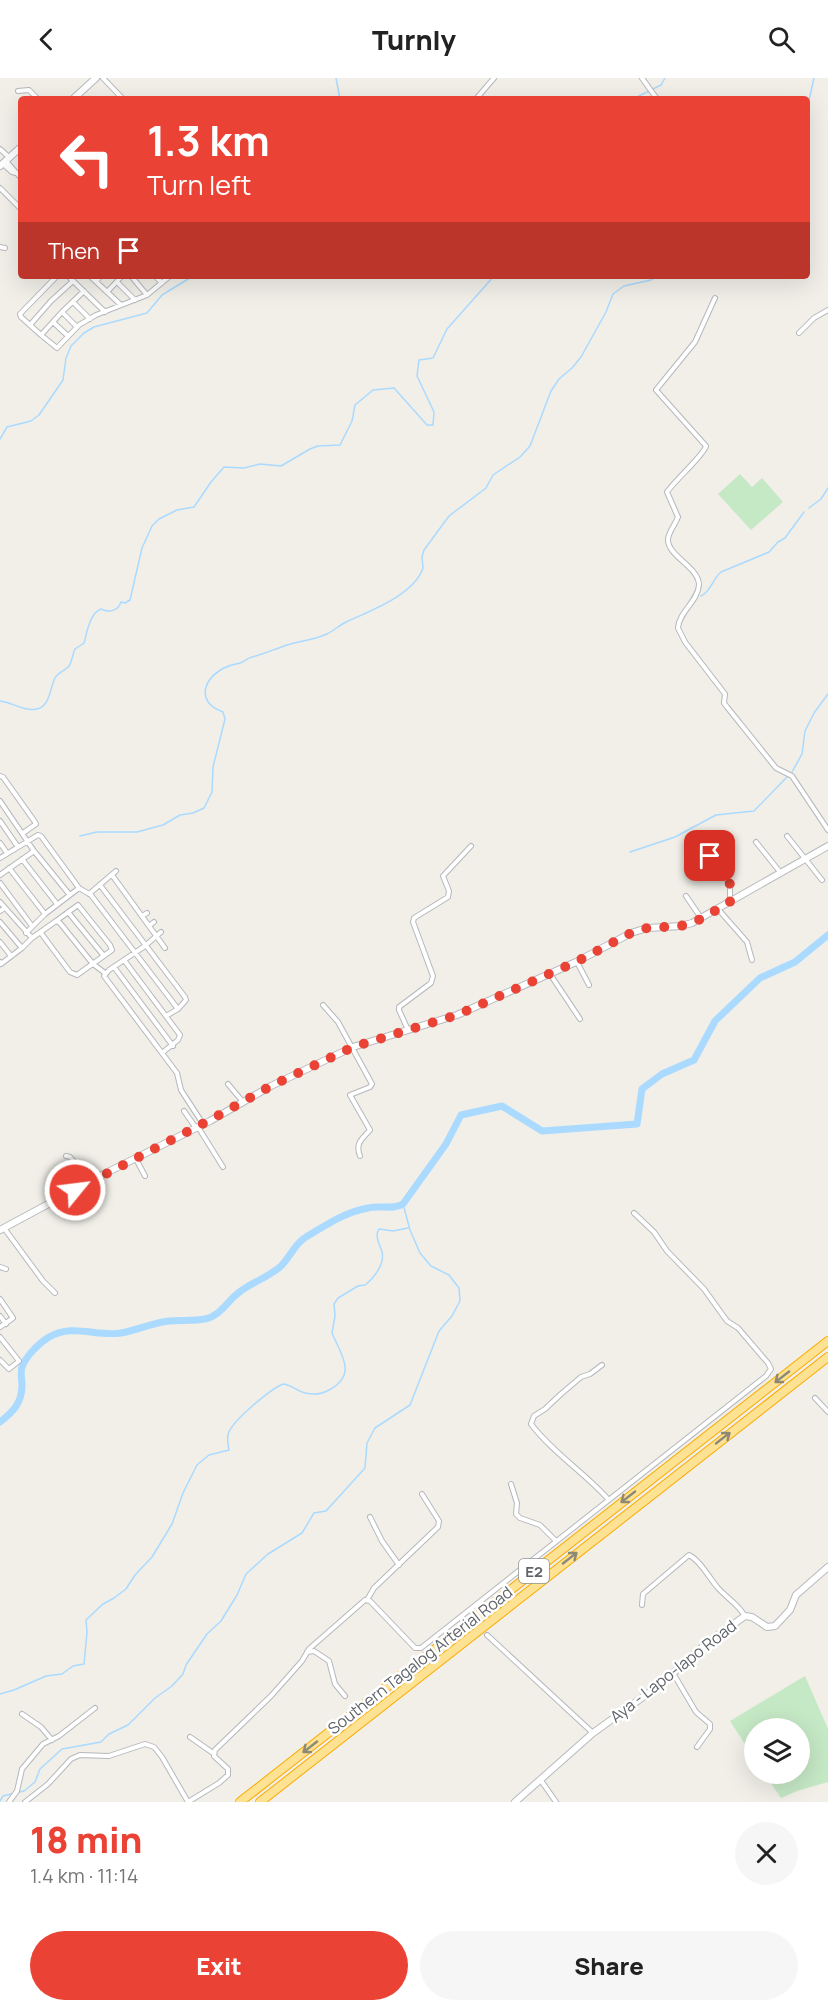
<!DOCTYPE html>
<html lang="en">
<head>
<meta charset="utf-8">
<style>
	:root { --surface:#fff; --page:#f6f6f6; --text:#222; --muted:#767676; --accent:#ea4335 }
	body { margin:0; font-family:Manrope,sans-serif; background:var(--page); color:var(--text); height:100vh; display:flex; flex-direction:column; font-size:22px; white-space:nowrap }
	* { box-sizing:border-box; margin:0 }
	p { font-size:20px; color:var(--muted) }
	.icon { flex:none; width:33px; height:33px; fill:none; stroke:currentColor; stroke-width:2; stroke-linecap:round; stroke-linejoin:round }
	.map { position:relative; height:1724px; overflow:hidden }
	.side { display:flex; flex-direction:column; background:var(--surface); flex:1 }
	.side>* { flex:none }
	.banner { position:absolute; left:18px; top:18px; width:792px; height:183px; border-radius:6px; box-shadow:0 6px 24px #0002; background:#ea4335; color:#fff; overflow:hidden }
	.fabs { position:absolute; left:744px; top:1640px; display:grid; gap:12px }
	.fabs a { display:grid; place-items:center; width:66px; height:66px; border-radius:50%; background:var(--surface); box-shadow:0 6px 24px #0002; font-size:30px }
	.pin { position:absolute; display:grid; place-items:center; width:51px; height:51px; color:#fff; margin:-26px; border-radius:12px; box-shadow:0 3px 9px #0006 }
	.me { position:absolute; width:66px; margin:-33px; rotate:61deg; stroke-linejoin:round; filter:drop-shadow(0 0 4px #0008) }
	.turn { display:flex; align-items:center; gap:21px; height:126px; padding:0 30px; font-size:27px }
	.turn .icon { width:78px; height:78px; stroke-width:2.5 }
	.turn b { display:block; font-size:42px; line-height:51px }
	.then { display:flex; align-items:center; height:57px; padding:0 30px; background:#0003; gap:12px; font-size:22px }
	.round { display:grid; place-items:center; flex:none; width:63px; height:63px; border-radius:32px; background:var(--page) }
	.head { display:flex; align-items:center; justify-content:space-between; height:102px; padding:0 30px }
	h1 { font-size:36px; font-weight:800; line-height:45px; color:var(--accent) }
	.primary-button { display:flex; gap:12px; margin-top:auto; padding:12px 30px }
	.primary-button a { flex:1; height:69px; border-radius:36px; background:var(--accent); color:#fff; font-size:24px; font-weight:800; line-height:69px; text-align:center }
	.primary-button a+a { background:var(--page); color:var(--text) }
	header { display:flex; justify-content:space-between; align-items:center; height:78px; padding:0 30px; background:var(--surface); font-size:27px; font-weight:800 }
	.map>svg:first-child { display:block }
</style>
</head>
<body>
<header><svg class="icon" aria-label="back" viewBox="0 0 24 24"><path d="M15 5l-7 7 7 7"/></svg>Turnly<svg class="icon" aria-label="search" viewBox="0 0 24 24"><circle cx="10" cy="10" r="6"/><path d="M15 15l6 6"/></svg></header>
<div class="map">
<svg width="828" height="1724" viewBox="0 0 828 1724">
	<rect width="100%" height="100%" fill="#f1efe8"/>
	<path fill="#c5e8c5" d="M740 396 752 409 762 400 783 424 751 452 718 416Z
		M805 1598 828 1651V1704L797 1713 781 1720 764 1695H800V1650H754V1680L730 1643Z"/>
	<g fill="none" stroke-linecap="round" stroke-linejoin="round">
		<path stroke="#aadaff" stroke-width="1.5" d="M336 0 340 21
			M653 11 661 7 665 0
			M633 21 649 13
			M807 26 809 22 814 0
			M0 361 7 349 31 343 39 337 63 302 66 280 71 268 84 255 94 249 147 235 162 217 193 198
			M809 430 821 421 828 410
			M701 518C711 514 713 500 721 494L769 474 778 464 785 460 804 434
			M0 623C12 624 24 634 37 631 50 628 50 610 55 600 58 594 65 593 69 588 73 582 72 577 75 571L84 565C87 554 90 535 101 531 109 535 118 533 121 524L125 525 130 522 142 470 152 448 159 441 177 432 194 429 211 404 224 389 244 390 260 386 281 388 310 371 318 368 340 367 352 343 355 327 373 312 394 310 427 347H433L434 334 417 298 419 282 433 280 447 251 494 198
			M792 694 802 676 805 653 814 635 828 616
			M80 758 97 754H137L163 747 180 737 193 735 204 730 212 714 213 689 225 641 223 634C198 625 201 604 222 591 228 588 234 586 240 585 244 584 247 580 252 579 264 576 275 571 287 567 300 563 314 562 327 556 333 553 340 547 346 544 370 533 414 517 423 490L422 479 424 472 449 438 486 410 493 397 520 379 530 368 551 313 559 301 572 290 581 279 606 234 613 216 624 208 651 202 657 198
			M630 774 675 759 716 737 754 733 788 698
			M0 1616 14 1612 46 1598 62 1596 73 1588 84 1586 87 1554 86 1542 103 1526 114 1520 126 1511 135 1497 152 1479 172 1446 183 1415 197 1387 209 1377 229 1372C228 1367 227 1361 228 1357 230 1344 271 1311 283 1306 292 1307 297 1313 305 1315 313 1317 322 1316 329 1312 358 1296 341 1277 332 1255L335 1238 334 1226 338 1220 358 1208 365 1207C374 1200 385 1186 382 1174 380 1166 374 1159 379 1151L393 1153 408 1150
			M0 1723 3 1718 24 1713 35 1704 40 1691 62 1671 101 1664 109 1656 128 1647 155 1620 172 1608 183 1596 186 1587 207 1556 221 1543 237 1517 246 1496 268 1476 302 1455 314 1435 326 1433 365 1390 367 1365 375 1350 410 1327 439 1253 452 1238 460 1223 459 1210 449 1197 431 1188 420 1175 410 1152 403 1126"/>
		<path stroke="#aadaff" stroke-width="7" d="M0 1344C13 1334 22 1325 22 1307 22 1301 20 1295 22 1289 26 1278 39 1265 49 1259 73 1245 96 1259 121 1255 137 1252 152 1245 169 1243 181 1242 194 1243 205 1241 220 1238 227 1224 237 1216 250 1205 267 1200 280 1189 290 1180 294 1166 306 1159 326 1147 345 1134 368 1130 379 1127 393 1132 403 1126L446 1066 461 1037 502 1028 542 1053 637 1046 642 1011 662 996 694 982 715 943 760 900 795 884 828 857"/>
		<g stroke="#b5b8bc" stroke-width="6">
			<path id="street" d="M103 0 122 20
				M642 0 657 21
				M18 13 29 12 38 21
				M476 21 494 0
				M0 71 10 80
				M6 83 21 100
				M3 86 12 94 16 95
				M0 110 21 131
				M0 169 5 170
				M57 198 20 236 21 239 41 257 62 234 84 213
				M68 198 105 234
				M90 198 121 227
				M131 198 147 217
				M155 198 162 205
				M96 203 101 198
				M117 204 135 222
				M107 214 122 198
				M715 220 695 264 656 312 706 368C704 377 675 402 667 414L678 439C675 447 669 453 668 461 667 478 699 489 699 507 698 523 679 534 678 550L685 564 725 616 724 625 727 629 776 690 792 698 828 752
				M73 224 90 241
				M62 234 77 249
				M53 244 68 258
				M30 247 51 223 73 203
				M799 255 814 240 828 232
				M41 257 57 270 79 247 96 237 147 217 170 198
				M0 698 3 699 35 744 36 746 23 755
				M0 723 34 773 69 816
				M0 743 18 769
				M787 758 822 802
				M756 764 780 794
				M0 765 7 775
				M702 769 730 806V823
				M0 780 38 757 41 758 79 810 91 817 178 931 166 938
				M22 781 57 826
				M9 790 45 836
				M0 797 34 773
				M112 797 165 870
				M0 805 32 848
				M100 807 185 919 186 922 178 931
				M89 816 116 793
				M686 818 701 840
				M0 824 32 860 56 843 60 845 93 886 105 895
				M718 831 747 864 752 882
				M0 833 5 830
				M68 834 104 878
				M142 838 147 835
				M0 844 22 870 1 886 0 884
				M149 848 154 844
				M161 854 145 868 109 892 104 898 177 995 181 1012 203 1046
				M26 855 45 836 79 810
				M41 855 70 894 77 897 112 872 110 867 78 827 56 843
				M0 864 11 878
				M22 870 32 860
				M124 882 180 957 178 962 162 975
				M577 884 589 907
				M114 889 173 968
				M550 896 580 941
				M323 927 338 944 372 1006 370 1009 350 1017 370 1052C362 1061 355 1065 360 1078
				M408 952 399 932V929L431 905 433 898 413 844 414 840 448 819 449 813 443 798 471 768
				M228 1006 243 1024
				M184 1033 196 1050
				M198 1049 223 1089
				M66 1078 70 1079 91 1102
				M136 1081 145 1098
				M4 1150 43 1203 55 1215
				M0 1189 6 1191
				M0 1221 13 1240 0 1249
				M0 1238 6 1246
				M0 1259 19 1283 9 1291 0 1282
				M602 1287 590 1296 581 1299 561 1316 545 1331 534 1338 531 1346C553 1375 585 1395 608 1421
				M815 1320 828 1334
				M511 1406 517 1425 516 1436 520 1440 540 1447 556 1463
				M370 1439 382 1463 399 1487
				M367 1522 374 1510 438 1449 439 1443 422 1416
				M642 1527 643 1516 689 1477C701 1483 709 1500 718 1510 727 1520 738 1526 745 1538
				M487 1557 593 1655
				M307 1574 314 1573 329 1583 335 1606 345 1618
				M673 1595 696 1634 710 1646V1651L697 1669
				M22 1636 41 1649 52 1662
				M190 1659 213 1675
				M540 1701 556 1724
				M9 1724 17 1713 22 1691 43 1666 59 1658 95 1630
				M25 1724 48 1706 71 1681 80 1677 109 1678 145 1666 154 1669 162 1679 188 1724 219 1705 228 1697V1691L214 1678 215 1672 271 1618 302 1583 309 1571 365 1522 370 1523 415 1570H421L766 1298 771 1291 768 1285 738 1250 727 1243 704 1211 667 1173 654 1154 634 1135"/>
		</g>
		<g stroke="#b6babf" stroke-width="8">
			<path id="secondary" d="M73 21 96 0
				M0 88 21 69
				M0 1152 104 1096 210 1043 271 1008 353 969 457 937 576 884 631 855 647 850 681 848 692 845 828 768
				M515 1724 593 1655 661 1606 707 1565 745 1538 752 1539 767 1549 775 1548 790 1532 796 1517 828 1489"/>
		</g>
		<g stroke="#f9ab00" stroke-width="10">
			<path id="highway" d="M240 1724 828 1263
				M260 1724 828 1279"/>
		</g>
		<use href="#street" stroke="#fff" stroke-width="4"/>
		<use href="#secondary" stroke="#fff" stroke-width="6"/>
		<use href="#highway" stroke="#fde293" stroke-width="8"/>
	</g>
	<defs><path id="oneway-shaft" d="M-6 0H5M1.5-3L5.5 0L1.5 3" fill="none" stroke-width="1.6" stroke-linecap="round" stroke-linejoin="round" transform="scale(1.5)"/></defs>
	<g stroke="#8e8975">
		<use href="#oneway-shaft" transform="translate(782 1299) rotate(142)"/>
		<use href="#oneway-shaft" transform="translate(723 1360) rotate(-38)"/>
		<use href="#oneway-shaft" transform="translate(628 1419) rotate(142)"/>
		<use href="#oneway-shaft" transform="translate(570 1480) rotate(-38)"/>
		<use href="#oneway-shaft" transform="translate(310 1669) rotate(142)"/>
	</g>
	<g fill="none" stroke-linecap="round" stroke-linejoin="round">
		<path stroke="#ea4335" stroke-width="10" stroke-dasharray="0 18" d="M75 1112 210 1042 271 1008 353 969 457 937 576 884 631 855 647 850 681 848 701 841 730 824V806L710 778"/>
	</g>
	<g text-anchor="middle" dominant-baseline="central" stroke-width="5" stroke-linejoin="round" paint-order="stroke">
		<rect fill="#fff" stroke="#8f9295" stroke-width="1.5" x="519" y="1481" width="30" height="24" rx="4.5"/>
		<g font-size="15" font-weight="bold" fill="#5f6368">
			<text x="534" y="1493">E2</text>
		</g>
		<g font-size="16" fill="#5f6368" stroke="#fff">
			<text transform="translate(420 1582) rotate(-38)">Southern Tagalog Arterial Road</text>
			<text transform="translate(673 1593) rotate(-38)">Aya - Lapo-lapo Road</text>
		</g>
	</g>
</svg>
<div class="fabs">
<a><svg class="icon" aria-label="layers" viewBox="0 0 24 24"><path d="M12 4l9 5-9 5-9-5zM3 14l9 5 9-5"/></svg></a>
</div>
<div class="pin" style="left:710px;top:778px;background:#d93025"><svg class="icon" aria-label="arrive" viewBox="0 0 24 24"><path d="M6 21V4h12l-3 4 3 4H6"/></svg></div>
<svg class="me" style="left:75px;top:1112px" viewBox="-20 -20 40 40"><circle r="17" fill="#ea4335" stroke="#fff" stroke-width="3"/><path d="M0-11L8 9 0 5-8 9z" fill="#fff"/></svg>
<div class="banner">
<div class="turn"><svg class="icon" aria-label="left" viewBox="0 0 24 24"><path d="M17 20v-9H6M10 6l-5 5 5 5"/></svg><div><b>1.3 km</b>Turn left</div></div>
<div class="then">Then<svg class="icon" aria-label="arrive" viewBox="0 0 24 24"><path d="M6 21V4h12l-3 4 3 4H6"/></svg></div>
</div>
</div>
<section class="side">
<div class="head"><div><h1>18 min</h1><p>1.4 km · 11:14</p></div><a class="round"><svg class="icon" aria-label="close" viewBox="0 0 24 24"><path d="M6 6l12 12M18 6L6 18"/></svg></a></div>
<div class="primary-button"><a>Exit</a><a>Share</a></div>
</section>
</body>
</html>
